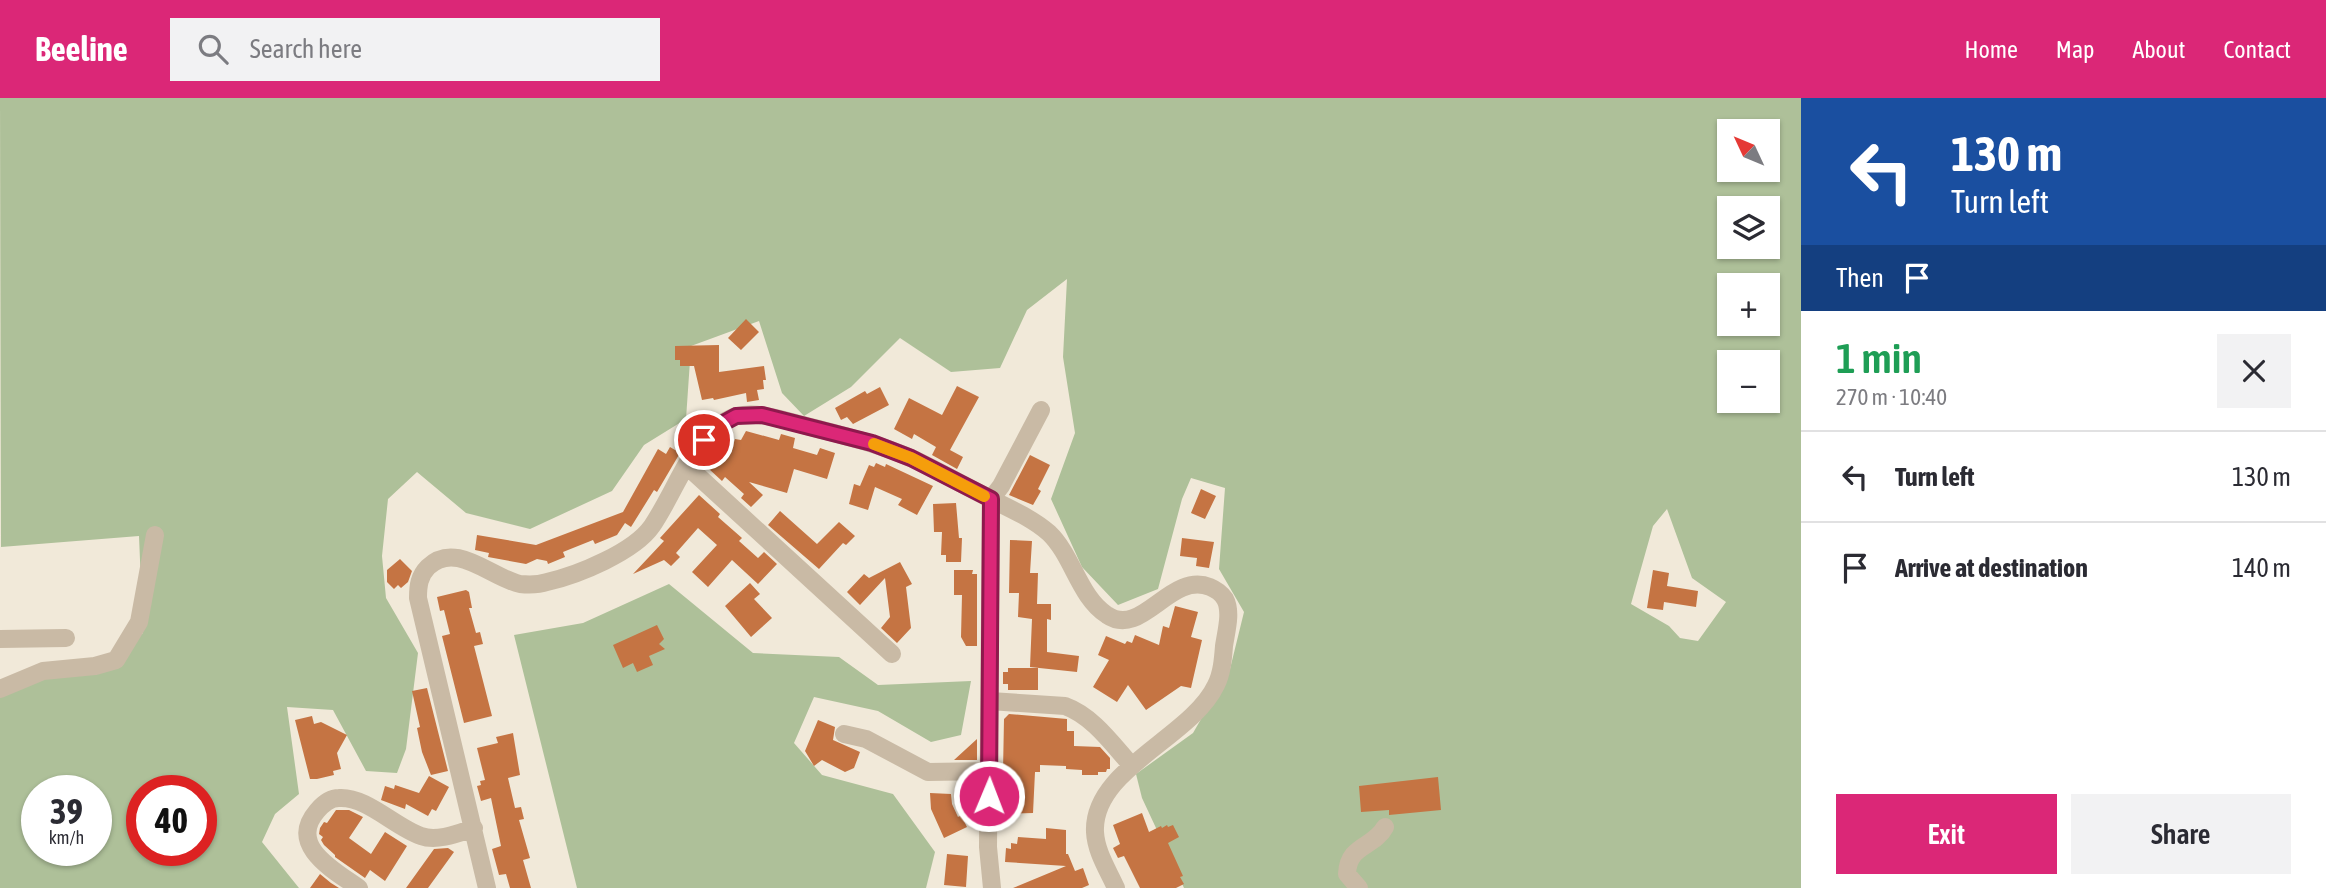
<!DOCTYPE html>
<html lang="en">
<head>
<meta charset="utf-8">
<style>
	:root { --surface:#fff; --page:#f2f2f3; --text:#2b2b33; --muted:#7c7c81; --line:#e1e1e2; --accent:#db2777 }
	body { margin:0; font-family:"Asap Condensed",sans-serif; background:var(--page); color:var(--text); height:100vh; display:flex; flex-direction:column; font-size:26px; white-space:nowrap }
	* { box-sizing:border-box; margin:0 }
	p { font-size:23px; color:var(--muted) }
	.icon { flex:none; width:38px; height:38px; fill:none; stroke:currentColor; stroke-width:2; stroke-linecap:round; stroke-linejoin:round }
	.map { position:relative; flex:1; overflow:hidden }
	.sheet { display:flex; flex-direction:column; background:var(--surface); width:525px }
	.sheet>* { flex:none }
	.hud { background:#1a4fa0; color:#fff; overflow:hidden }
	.needle { width:46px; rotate:314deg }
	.fabs { position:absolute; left:1717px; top:21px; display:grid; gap:14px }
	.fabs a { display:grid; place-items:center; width:63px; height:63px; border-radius:0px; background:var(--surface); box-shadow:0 2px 5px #0004; font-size:35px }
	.speed { position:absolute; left:21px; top:677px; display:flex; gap:14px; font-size:35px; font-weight:700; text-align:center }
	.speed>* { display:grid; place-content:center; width:91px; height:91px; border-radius:50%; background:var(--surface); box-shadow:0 2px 5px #0004; line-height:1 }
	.speed small { font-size:18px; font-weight:400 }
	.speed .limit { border:10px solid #d22; background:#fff; color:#111 }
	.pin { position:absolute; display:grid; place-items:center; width:60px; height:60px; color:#fff; margin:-30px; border:4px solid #fff; border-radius:50%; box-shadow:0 2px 7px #0007 }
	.me { position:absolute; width:77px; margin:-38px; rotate:1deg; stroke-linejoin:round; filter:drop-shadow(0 0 5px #0008) }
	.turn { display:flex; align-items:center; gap:24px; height:147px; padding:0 35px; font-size:32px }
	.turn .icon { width:91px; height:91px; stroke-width:2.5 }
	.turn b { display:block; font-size:49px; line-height:60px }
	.then { display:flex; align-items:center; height:66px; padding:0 35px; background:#0003; gap:14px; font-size:26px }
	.round { display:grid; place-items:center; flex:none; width:74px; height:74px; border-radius:0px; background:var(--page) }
	.summary { display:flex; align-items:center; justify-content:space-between; height:119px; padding:0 35px }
	h1 { font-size:42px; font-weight:600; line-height:52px; color:#1e9e55 }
	.cta { display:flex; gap:14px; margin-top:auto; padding:14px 35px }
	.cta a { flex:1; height:80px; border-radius:0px; background:var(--accent); color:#fff; font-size:28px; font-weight:600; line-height:80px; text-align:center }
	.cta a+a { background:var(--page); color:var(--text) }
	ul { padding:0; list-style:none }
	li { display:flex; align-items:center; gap:21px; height:91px; padding:0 35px; border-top:2px solid var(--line) }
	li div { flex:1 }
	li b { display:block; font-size:26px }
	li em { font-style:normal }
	header { display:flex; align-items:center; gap:42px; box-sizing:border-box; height:98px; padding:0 35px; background:var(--accent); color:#fff }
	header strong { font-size:33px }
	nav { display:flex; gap:38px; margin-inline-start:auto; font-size:24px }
	.search { width:490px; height:63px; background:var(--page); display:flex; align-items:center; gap:18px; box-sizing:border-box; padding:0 24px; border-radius:0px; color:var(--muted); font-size:26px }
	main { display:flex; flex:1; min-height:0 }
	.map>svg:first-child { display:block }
</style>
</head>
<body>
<header>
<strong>Beeline</strong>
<div class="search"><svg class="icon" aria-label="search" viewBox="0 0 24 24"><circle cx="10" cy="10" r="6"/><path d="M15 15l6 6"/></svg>Search here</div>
<nav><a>Home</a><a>Map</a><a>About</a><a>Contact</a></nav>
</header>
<main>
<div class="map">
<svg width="1801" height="790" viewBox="0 0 1801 790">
	<rect width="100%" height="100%" fill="#f1e9d9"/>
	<path fill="#aec099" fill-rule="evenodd" d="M0 0H1801V790H1184L1142 700 1136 676 1193 635 1230 571 1244 514 1219 471 1225 390 1191 380 1182 401 1158 491 1118 507 1082 469 1051 401 1075 335 1063 259 1067 181 1027 212 1000 270 951 274 900 240 851 289 804 318 782 295 759 223 691 248 686 321 644 347 612 393 530 431 466 415 417 374 388 401 382 458 386 500 418 555 406 651 397 675 366 673 333 612 287 609 299 696 275 716 262 744 299 790H0V586L108 558 143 535 139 438 1 449ZM1729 33H1768V72H1729ZM1729 110H1768V149H1729ZM1729 187H1768V226H1729ZM1729 264H1768V303H1729ZM1667 411 1692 480 1726 504 1698 543 1680 540 1669 528 1631 506 1653 428ZM37 693H96V752H37ZM142 693H201V752H142Z
		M669 486 753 555 839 559 878 587 971 583 961 637 931 644 878 613 814 599 794 645 822 677 893 696 935 754 926 790H577L514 537 583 525Z"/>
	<path fill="#c57443" d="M746 221 759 234 741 252 728 240Z
		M719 247V274L764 268 766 282H763L764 291 757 292 759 302 747 304 746 295 714 302 713 300 702 302 694 268H680V262H675V248Z
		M957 288 979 299 950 352 963 359 957 371 932 357 936 349 914 336 912 341 894 331 909 300 942 317Z
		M880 289 889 307 853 326 847 319 841 322 835 310 865 293 867 296Z
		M746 333 779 342 781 336 795 340 793 350 817 357 820 350 835 355 827 381 794 371 787 395 749 384 763 397 751 409 741 400 744 396 725 379 722 383 709 371 712 367 707 362 722 346 731 354 735 341 741 342Z
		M670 349 680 355 657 394 654 392 631 429 625 425 617 437 595 446 593 442 563 454 565 459 548 466 547 463 537 461 526 466 488 459 489 455 475 452 477 437 536 447 623 414 658 351 666 356Z
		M1030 357 1050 367 1038 391 1041 393 1033 407 1009 397Z
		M876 365 885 369 886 366 933 388 917 417 898 407 902 401 875 389 868 412 849 406 854 386 860 388 869 367 874 369Z
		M1201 391 1216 398 1205 421 1191 415Z
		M699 397 720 416 718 419 742 440 739 443 758 460 764 454 777 466 758 486 732 462 708 489 692 474 717 447 698 430 676 455 680 459 671 468 664 462 633 476 664 443 660 440Z
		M956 405 959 440H962L961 464H946V457H941L942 434H934L933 406Z
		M780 413 817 446 839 424 855 438 846 447 843 445 819 471 768 427Z
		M1182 440 1214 444 1209 470 1196 468 1197 460 1180 458Z
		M1010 442 1032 443 1030 475H1038L1037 506H1051V522L1047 521V554L1079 558 1077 574 1030 569 1032 521 1018 519 1019 495H1009Z
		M400 461 412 473 408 484 401 490 398 487 394 491 387 484V472Z
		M900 464 912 486 906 489 911 530 897 545 881 530 890 519 885 480 860 507 847 494 864 476 869 480Z
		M954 472H973L972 476H977V548H966L961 539 962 497H954Z
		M1653 472 1669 475 1667 488 1698 493 1696 509 1664 504 1663 512 1647 510Z
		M750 485 760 496 754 501 772 520 751 539 725 508Z
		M466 492 469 494 472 510H469L476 535 480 534 483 546 474 548 492 618 464 625 442 538 450 536 444 512 440 513 437 499Z
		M1175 508 1198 514 1191 539 1202 542 1191 590 1181 588 1146 612 1128 587 1117 604 1093 589 1109 562 1098 557 1106 538 1125 546 1127 543 1132 545 1135 537 1159 547 1163 528 1169 530Z
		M657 527 664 541 659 546 665 551 649 558 653 567 637 574 633 565 623 570 613 547Z
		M1008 570H1038V592H1008V586H1003V574H1008Z
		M427 590 448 673 431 677 422 654 417 630 420 629 412 593Z
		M1009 616 1067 621V633H1074V648L1100 649 1110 660V671H1107L1106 674H1098V677H1082V672L1066 671V668L1040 667V674H1035L1033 715 1003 716V701L1007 702 1008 697H1014L1015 674H1003L1004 621Z
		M312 618 314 626 321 624 347 637 337 655 341 671 333 673 334 677 317 681H310L295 622Z
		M818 622 835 629 833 642 860 654 854 670 845 674 822 662 814 668 805 653Z
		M513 635 520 677 508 680 515 710 521 709 524 721 519 722 530 760 523 762 531 790H510L506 776 499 777 492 751 501 748 491 700 481 703 477 688 481 687 480 683 485 682 477 650 498 645 496 639Z
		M977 641V662H954Z
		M429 678 449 689 436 713 432 711 428 718 406 706 405 711 381 702 385 688 394 691 395 687 419 695Z
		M1438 679 1441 712 1389 717V712L1361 714 1359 688Z
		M930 695 951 696 952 706 958 719 961 717 967 729 944 740 931 711Z
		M336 712H349L363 719 349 740 371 756 385 734 407 748 385 783 370 772 365 780 335 759V757L324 747 321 742 323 739 319 736 320 730 324 724 327 725Z
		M1142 715 1149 734 1161 728 1162 730 1167 727 1168 729 1173 727 1179 739 1168 745 1183 778 1180 779 1184 786 1176 790H1140L1124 758 1118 760 1113 750 1120 746 1113 727Z
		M1046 730 1066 732V756H1068L1075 773 1083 770 1089 787 1082 790H1013L1066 768 1005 764 1006 750 1011 751V745L1017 746 1018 739 1046 741Z
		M448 750 454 754 428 790H406L434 751Z
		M947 756 968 758 966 789 944 787Z
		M320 776 331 785 339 790H310Z"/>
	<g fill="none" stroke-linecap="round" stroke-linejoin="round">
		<path stroke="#c9baa5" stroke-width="18" d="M687 368 892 556
			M0 541 66 540
			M0 591 43 573 95 568 116 562 139 524 155 437
			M990 603 1065 608C1093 618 1113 647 1132 668
			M844 636 866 641 928 674 990 673
			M359 790C335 773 287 748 317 713 322 707 330 700 339 700 366 698 395 729 421 738 437 744 459 735 474 730
			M487 790 418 500C418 488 419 478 428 469 456 442 491 480 520 486 530 487 538 487 547 484 578 477 634 454 652 428 671 400 683 366 704 341 713 332 725 321 737 318 759 313 782 322 803 327 840 337 878 345 913 361 937 372 961 386 985 398 1006 409 1031 419 1049 435 1073 458 1079 499 1107 517 1142 541 1170 473 1210 489 1215 491 1222 496 1225 501 1232 514 1226 534 1224 548 1223 561 1222 575 1216 587 1191 640 1092 671 1095 734 1096 754 1108 772 1116 790
			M992 790 988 749 991 401 1001 388 1041 312
			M1359 790 1347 776C1348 746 1374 750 1385 729"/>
	</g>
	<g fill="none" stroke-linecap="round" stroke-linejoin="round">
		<g stroke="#8e194d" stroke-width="18">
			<path id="route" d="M704 342 718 328 736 318 762 317 872 345 911 360 991 401 989 698"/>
		</g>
		<use href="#route" stroke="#db2777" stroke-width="12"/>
		<path stroke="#f59e0b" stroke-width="12" d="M874 346 911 360 984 398"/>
	</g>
</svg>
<div class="fabs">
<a><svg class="needle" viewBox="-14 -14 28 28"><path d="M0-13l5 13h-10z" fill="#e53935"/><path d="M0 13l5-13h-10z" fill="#7c7c81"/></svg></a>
<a><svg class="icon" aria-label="layers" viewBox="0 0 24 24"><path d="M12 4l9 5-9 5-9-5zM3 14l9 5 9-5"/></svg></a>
<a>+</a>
<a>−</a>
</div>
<div class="speed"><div>39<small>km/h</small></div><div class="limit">40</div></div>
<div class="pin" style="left:704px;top:342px;background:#d93025"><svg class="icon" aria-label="arrive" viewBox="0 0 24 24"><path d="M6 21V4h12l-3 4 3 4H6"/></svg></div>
<svg class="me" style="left:989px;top:698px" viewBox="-20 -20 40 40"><circle r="17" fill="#db2777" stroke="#fff" stroke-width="3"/><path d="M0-11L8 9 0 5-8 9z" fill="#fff"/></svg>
</div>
<section class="sheet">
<div class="hud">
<div class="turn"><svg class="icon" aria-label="left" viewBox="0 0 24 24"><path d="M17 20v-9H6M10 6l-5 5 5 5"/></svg><div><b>130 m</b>Turn left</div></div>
<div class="then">Then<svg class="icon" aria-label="arrive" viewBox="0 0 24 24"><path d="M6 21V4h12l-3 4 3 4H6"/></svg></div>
</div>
<div class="summary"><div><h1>1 min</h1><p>270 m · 10:40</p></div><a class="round"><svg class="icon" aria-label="close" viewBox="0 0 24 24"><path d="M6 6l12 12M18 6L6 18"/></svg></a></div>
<ul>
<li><svg class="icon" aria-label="left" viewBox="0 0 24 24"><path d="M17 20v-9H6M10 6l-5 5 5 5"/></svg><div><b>Turn left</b></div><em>130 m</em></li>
<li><svg class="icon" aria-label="arrive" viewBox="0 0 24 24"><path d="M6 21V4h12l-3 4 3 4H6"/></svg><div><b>Arrive at destination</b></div><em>140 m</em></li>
</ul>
<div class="cta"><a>Exit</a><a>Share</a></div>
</section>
</main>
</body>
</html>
